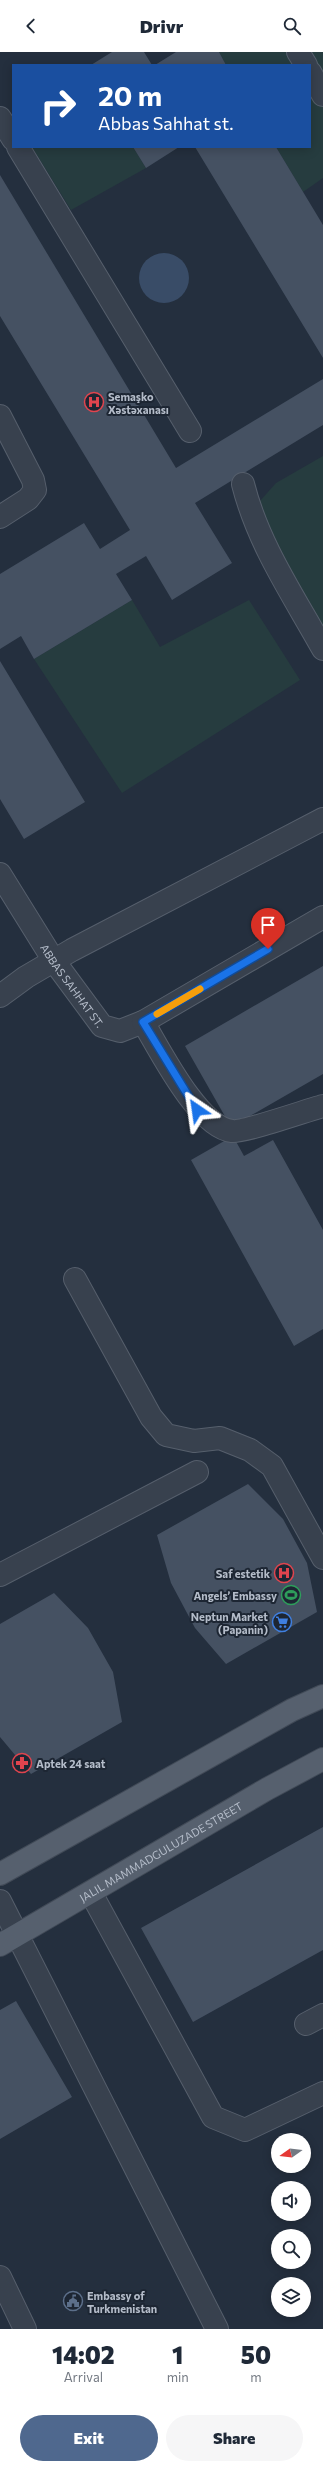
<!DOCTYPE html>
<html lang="en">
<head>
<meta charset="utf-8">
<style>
	:root { --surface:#fff; --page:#f6f6f7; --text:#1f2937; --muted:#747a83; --accent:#4f688e }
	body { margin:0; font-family:Commissioner,sans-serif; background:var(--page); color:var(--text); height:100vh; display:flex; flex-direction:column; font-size:15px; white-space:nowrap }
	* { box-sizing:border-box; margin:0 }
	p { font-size:13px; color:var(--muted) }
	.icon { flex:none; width:22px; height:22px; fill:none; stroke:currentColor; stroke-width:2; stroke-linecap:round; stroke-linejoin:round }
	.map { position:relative; height:2277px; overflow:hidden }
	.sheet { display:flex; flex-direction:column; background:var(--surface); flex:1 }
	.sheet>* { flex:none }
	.banner { position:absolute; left:12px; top:12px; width:299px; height:84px; border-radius:0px; box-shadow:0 2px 10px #0003; background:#1a4fa0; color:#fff; overflow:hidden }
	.needle { width:26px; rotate:256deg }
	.buttons { position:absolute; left:271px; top:2081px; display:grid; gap:8px }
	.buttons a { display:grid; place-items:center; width:40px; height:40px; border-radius:50%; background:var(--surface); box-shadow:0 2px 10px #0003; font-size:20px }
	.pin { position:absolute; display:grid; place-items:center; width:34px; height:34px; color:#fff; margin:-41px -17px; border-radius:50% 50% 50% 0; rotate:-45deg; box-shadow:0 0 4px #0007 }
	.pin .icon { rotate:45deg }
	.me { position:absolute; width:44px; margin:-22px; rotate:328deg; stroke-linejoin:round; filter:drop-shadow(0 0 3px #0008) }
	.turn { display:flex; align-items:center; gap:14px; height:84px; padding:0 20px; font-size:18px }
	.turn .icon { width:52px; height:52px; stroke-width:2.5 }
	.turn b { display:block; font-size:28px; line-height:34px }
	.eta { display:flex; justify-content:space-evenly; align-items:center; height:68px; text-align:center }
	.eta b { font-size:24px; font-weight:800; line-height:28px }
	.primary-button { display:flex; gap:8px; margin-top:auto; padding:8px 20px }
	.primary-button a { flex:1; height:46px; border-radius:24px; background:var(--accent); color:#fff; font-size:16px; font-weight:800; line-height:46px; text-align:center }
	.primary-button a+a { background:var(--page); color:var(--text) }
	header { display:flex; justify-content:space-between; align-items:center; height:52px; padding:0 20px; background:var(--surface); font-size:18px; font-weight:800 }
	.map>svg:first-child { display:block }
</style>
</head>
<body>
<header><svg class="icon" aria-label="back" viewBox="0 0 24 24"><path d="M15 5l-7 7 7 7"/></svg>Drivr<svg class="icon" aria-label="search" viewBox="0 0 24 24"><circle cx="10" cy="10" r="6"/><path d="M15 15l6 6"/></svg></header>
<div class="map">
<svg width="323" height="2277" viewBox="0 0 323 2277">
	<rect width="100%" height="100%" fill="#242f3e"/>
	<path fill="#263c3f" d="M219 0H323V126L303 140 276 95H310V13H226Z
		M32 95H133L146 116 71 158Z
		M323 404V580L258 466 260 449 276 431Z
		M132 548 160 595 249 548 300 628 122 741 34 607Z"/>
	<path fill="#394c67" d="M139 226a25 25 0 1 1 50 0a25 25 0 1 1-50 0Z"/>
	<path fill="#455162" d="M112 0H144L152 13H91Z
		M176 0H219L226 13H155Z
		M133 95H179L146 116Z
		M195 95H276L323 173V306Z
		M0 123 176 416 323 327V373L195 451 232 511 172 548 146 504 116 522 132 548 34 607 21 584 0 597V522L84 471 100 497 130 478 0 264Z
		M0 609 85 750 24 787 0 747Z
		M323 914V1022L231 1075 185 994Z
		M233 1084 244 1104 273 1088 323 1178V1277L294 1294 191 1108Z
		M248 1432 283 1467 307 1511 317 1560 226 1612 195 1576 171 1531 157 1483Z
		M54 1541 88 1576 113 1620 122 1670 31 1722 0 1685V1572Z
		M323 1775V1898L193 1970 141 1876Z
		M16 1949 72 2045 0 2087V1958Z"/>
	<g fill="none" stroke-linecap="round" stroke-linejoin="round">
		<g stroke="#565f6c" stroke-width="24">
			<g id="minor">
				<path d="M298 0 306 13"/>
				<path d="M310 20 323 43"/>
				<path d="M0 66 13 87"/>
				<path d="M18 95 190 379"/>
				<path d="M0 364 33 428 35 438 28 447 0 465"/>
				<path d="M243 432C258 492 293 543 323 597"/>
				<path id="s1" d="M0 822 54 909 102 974 120 979 143 970 323 865"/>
				<path d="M0 944 26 925 72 898 323 767"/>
				<path d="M143 970C160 998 198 1075 232 1079 242 1081 308 1058 323 1054"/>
				<path d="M75 1227 151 1365 166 1383 194 1389 220 1386 250 1398 272 1414 323 1506"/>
				<path d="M0 1523 197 1420"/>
				<path d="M91 1841 213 2065 245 2078 323 2041"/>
				<path d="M0 1849 217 2277"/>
				<path d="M306 1972 323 1963"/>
				<path d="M0 2225 25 2277"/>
			</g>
		</g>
		<g stroke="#414a57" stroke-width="24">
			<g id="major">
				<path d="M0 1822 292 1658 323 1644"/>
				<path id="s2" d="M0 1893 267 1737 323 1707"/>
			</g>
		</g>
		<use href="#minor" stroke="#38414e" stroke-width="22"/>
		<use href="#major" stroke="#56606e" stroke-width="22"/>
	</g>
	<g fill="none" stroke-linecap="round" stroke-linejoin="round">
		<g stroke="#114b97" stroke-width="10">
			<path id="route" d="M197 1058 143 970 268 897"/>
		</g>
		<use href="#route" stroke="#1a73e8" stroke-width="7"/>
		<path stroke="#f59e0b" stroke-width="7" d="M157 962 200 937"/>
	</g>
	<defs>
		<g id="hospital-ring" transform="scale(1)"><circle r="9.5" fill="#1d2633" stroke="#e0444e" stroke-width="1.5"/><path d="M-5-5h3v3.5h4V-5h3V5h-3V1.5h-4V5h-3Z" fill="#e0444e"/></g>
		<g id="stadium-ring" transform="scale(1)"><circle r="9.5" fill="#1d2633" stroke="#2e9e5b" stroke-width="1.5"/><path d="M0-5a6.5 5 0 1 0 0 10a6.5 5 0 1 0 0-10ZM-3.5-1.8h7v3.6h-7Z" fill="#2e9e5b"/></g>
		<g id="supermarket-ring" transform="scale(1)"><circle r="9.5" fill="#1d2633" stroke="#3f7fe0" stroke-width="1.5"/><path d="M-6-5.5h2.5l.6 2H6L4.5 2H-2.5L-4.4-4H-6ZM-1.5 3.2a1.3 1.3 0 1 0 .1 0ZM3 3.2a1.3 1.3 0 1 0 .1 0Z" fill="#3f7fe0"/></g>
		<g id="pharmacy-ring" transform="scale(1)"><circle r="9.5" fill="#1d2633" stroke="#e0444e" stroke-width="1.5"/><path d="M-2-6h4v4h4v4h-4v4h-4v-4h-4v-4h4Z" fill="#e0444e"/></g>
		<g id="civic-ring" transform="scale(1)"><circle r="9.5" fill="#1d2633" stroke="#5c6f8a" stroke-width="1.5"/><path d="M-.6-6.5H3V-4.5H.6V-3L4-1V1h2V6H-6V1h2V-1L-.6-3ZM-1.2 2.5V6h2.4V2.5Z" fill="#5c6f8a"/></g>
	</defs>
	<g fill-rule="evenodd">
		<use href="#hospital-ring" x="94" y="350"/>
		<use href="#hospital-ring" x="284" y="1521"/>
		<use href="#stadium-ring" x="291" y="1543"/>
		<use href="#supermarket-ring" x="282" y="1570"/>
		<use href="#pharmacy-ring" x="22" y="1711"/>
		<use href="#civic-ring" x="73" y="2249"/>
	</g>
	<g text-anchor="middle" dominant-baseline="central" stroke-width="4" stroke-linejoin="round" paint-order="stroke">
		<g font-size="11" font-weight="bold" fill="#b4bcc9" stroke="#1d2633" text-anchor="start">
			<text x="108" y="344">Semaşko<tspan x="108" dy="13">Xəstəxanası</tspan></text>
			<text x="270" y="1521" text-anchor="end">Saf estetik</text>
			<text x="277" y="1543" text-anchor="end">Angels’ Embassy</text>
			<text x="268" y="1564" text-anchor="end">Neptun Market<tspan x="268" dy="13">(Papanin)</tspan></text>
			<text x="36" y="1711">Aptek 24 saat</text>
			<text x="87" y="2243">Embassy of<tspan x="87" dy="13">Turkmenistan</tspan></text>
		</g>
		<g font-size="11" fill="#b4bcc9" stroke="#1d2633">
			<text stroke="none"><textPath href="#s1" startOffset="133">ABBAS SAHHAT ST.</textPath></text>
			<text stroke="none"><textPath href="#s2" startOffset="186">JALIL MAMMADGULUZADE STREET</textPath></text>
		</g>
	</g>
</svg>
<div class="buttons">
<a><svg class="needle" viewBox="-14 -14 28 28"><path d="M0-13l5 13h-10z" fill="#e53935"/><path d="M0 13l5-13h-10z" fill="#747a83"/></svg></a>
<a><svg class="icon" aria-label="sound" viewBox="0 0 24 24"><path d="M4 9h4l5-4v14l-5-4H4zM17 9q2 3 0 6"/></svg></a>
<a><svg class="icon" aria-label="search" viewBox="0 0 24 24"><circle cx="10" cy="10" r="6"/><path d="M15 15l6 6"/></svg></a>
<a><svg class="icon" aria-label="layers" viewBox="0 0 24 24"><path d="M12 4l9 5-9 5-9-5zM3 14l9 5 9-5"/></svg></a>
</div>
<div class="pin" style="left:268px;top:897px;background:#d93025"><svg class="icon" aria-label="arrive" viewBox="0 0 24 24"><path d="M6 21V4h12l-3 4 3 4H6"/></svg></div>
<svg class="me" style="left:197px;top:1058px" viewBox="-20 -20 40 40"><path d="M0-17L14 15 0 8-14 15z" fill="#1a73e8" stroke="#fff" stroke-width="4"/></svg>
<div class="banner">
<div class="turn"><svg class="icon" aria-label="right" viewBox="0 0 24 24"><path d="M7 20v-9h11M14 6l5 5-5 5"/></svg><div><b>20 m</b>Abbas Sahhat st.</div></div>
</div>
</div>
<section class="sheet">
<div class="eta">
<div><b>14:02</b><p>Arrival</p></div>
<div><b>1</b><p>min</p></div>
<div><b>50</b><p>m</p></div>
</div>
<div class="primary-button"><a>Exit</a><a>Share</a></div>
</section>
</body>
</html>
